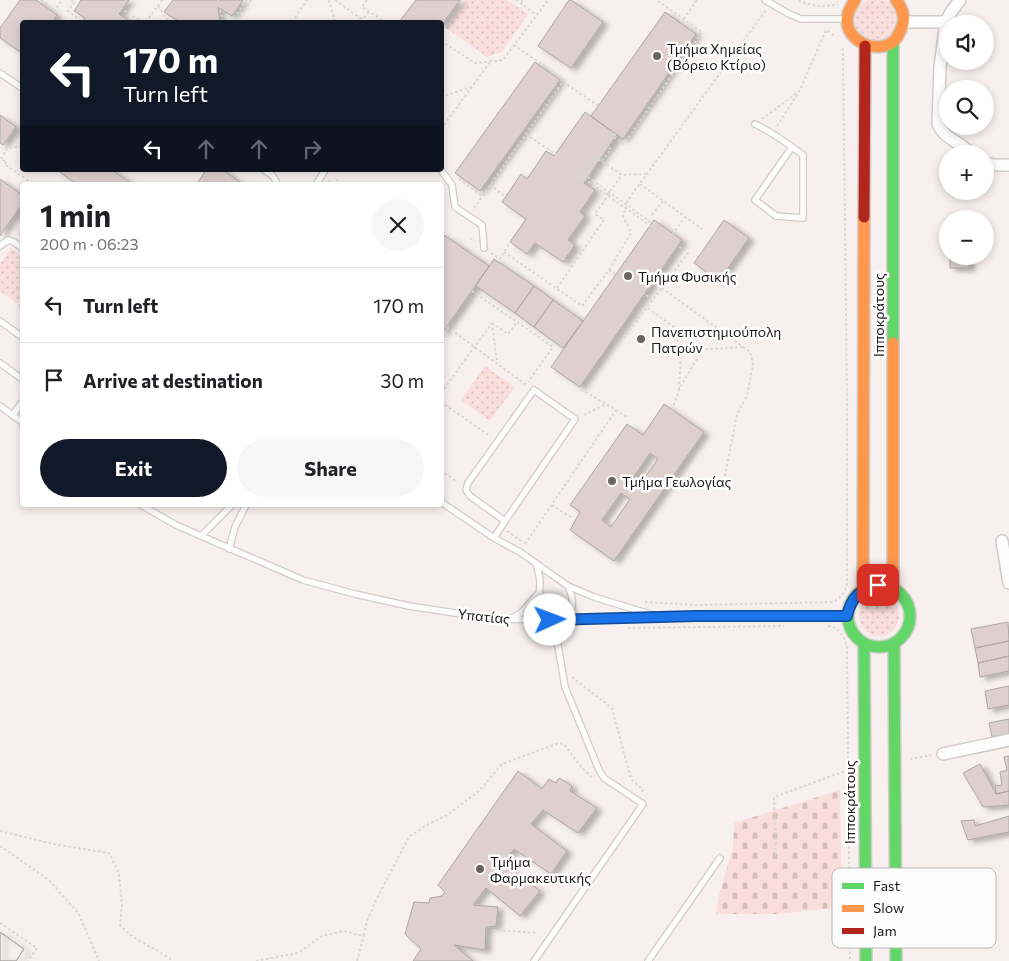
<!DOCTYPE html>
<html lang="en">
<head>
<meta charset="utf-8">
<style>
	:root { --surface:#fff; --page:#f6f6f6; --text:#202124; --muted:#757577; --line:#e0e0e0; --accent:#111827 }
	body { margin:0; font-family:Commissioner,sans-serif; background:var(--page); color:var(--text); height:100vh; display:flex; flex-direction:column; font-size:19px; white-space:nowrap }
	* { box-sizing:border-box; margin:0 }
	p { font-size:16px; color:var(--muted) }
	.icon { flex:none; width:28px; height:28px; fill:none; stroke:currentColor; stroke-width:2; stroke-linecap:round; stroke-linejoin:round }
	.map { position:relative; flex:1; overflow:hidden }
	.side { position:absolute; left:20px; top:182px; width:424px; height:325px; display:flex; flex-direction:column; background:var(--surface); border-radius:5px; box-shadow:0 2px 8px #0003 }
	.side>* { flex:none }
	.top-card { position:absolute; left:20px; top:20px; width:424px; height:152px; border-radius:5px; box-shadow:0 2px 8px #0003; background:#111827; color:#fff; overflow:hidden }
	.fabs { position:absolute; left:939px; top:15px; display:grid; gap:10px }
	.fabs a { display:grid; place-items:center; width:55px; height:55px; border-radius:50%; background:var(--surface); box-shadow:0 2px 8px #0003; font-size:25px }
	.pin { position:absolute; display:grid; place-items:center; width:42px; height:42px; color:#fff; margin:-21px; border-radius:10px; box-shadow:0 2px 8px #0006 }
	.me { position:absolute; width:55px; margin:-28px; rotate:88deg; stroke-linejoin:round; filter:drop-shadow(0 0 4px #0008) }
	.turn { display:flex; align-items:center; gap:18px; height:105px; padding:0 20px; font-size:22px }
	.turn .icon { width:65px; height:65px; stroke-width:2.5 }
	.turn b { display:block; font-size:35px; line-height:42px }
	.lanes { display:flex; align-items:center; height:48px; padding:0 20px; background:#0003; justify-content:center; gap:25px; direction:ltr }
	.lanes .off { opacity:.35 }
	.round { display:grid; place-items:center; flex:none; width:52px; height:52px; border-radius:26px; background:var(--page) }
	.summary { display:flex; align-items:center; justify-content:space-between; height:85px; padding:0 20px }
	h1 { font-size:30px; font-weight:700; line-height:38px }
	.action { display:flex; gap:10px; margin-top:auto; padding:10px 20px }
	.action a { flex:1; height:58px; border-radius:30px; background:var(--accent); color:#fff; font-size:20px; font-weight:700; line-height:58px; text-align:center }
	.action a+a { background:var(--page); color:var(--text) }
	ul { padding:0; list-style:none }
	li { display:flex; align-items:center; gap:15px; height:75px; padding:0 20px; border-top:1px solid var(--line) }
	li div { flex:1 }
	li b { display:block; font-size:19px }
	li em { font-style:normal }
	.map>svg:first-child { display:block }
</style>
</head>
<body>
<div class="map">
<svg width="1009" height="961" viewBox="0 0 1009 961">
	<defs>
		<pattern id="green-dots" width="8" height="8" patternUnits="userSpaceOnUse" patternTransform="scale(1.25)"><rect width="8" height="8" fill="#f9dedc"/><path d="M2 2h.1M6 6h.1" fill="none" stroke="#d5bebc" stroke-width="1.8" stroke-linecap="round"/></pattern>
		<pattern id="cemetery-stones" width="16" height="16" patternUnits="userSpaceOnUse" patternTransform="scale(1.25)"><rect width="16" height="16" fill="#f9dedc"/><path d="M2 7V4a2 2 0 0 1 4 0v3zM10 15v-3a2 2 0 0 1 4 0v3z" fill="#d5bebc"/></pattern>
		<filter id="shadow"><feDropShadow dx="5.5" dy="3" stdDeviation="2.5" flood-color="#0004"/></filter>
	</defs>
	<rect width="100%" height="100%" fill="#f8f0ef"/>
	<path fill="url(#green-dots)" d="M466 0H507L528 14 502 52 487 57 446 28Z
		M868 0C873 0 879 0 883 0 900 5 900 31 886 39 883 40 878 41 874 41L858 32C857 29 854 24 854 20 854 11 861 4 868 0Z
		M11 248 22 256V297L18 304 0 291V264Z
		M485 366 515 387 490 421 461 400Z
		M859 616a20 20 0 1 1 40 0a20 20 0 1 1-40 0Z"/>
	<path fill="url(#cemetery-stones)" d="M840 790 842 907 778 914H716L719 895 733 847 734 823Z"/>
	<path fill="#dfd0cf" stroke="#ada7a6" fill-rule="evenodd" filter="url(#shadow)" d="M20 0H36L57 15 52 22H22V53L0 38V28Z
		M81 0H129L119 14 131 22H83L85 18 74 11Z
		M173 0H243L232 16 218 7 220 22H180L164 12Z
		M416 0H460L441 26V22H399Z
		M569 0H571L603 22 571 68 538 46Z
		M665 12 696 34 623 139 591 116Z
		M535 62 560 80 480 191 455 173Z
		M585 112 617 135 584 183 595 190 580 212 585 216 568 240 575 245 563 262 535 243 527 254 510 242 526 219 502 202 521 174 527 179 546 151 554 156Z
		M0 115 16 127 3 145 0 143Z
		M57 170H112L133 185H78Z
		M206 170H223L244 185H196Z
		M0 179 22 195V204L0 236Z
		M654 220 682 240 580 387 551 367Z
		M724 220 749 238 719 281 694 263Z
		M441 233 489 266 441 335Z
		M950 256H969V268H950Z
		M494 259 534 286 515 313 476 286Z
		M534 286 553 300 534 327 515 313Z
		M553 300 583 321 563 348 534 327Z
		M664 404 704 432 614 561 570 530 580 512 570 505 627 424 643 435ZM650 453 658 459 640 484 633 478ZM621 493 630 499 611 527 602 520Z
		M1008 622 1009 641 975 648 971 629Z
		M1009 641V656L978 663 975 648Z
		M1009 656V671L980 677 978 663Z
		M1009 686V705L988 709 985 691Z
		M1009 719V734L992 737 989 723Z
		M1009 756V791L996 794 995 786 1002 785 1000 772 1007 770 1004 757Z
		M980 764 996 794 1009 791V805L983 807 963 773Z
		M518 771 542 789 549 779 556 783 559 778 572 786 570 791 597 808 578 833 543 810 531 824 567 851 551 874 514 849 503 863 540 891 520 916 486 888 473 905 498 907 496 926 486 927 485 950 454 945 473 961H413L421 949 405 934 414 902 429 903 430 898 442 896 445 892 438 885Z
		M1009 816V832L968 840 961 821 974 820 975 826Z
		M0 932 24 949 16 961H0Z
		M0 932 24 949 16 961H0Z"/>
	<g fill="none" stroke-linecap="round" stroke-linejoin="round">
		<g stroke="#d1cbca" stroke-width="8">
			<path id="lane" d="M765 0 789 14 801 19H846
				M0 73 22 88
				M755 124C773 133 787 143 803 155V218L776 216 755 200 792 147
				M264 170 272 175 276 181 275 185
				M441 170 452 185 455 207 482 225 484 248
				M316 185 325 170
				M0 246 8 240 14 242 22 248
				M0 321 22 337
				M0 363 22 379
				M0 406 22 422
				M13 415 22 402
				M441 502 494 538 520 552 568 586 594 597 653 615
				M141 505 176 525 201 536 303 580 355 594 409 606 495 619 550 620 696 616H847
				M201 536 232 505
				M494 538 505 521 575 419 534 390 468 483 466 490 470 496 505 521
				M229 549 235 527 246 505
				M536 564C538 570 540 577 540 584 539 606 535 610 558 620 560 619 563 618 566 617 576 609 572 595 568 586
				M512 618 521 613 538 594
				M534 961 643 804 604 778 599 770 565 687 555 628
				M648 961 720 858"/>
		</g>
		<g stroke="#d1cbca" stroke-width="14">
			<path id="street" d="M904 22H946L951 12 960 0
				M946 22 940 67 938 124C944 139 961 142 971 154
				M985 163 994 165H1009
				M1002 541 1009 583
				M943 754 1009 740"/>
		</g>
		<g stroke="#d1cbca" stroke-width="14">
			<path id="fast" d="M893 42V343
				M848 616a31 31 0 1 1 62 0a31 31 0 1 1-62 0Z
				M864 643 866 961
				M894 644 896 961"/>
		</g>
		<g stroke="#d1cbca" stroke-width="14">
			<path id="slow" d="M855 0C853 4 849 9 848 14 841 40 878 57 895 40 898 37 899 33 901 29 906 19 903 9 896 0
				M893 343V588
				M863 590 864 217"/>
		</g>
		<g stroke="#d1cbca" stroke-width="14">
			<path id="jam" d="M864 217 865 46"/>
		</g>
		<path stroke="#d9d6d6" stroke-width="2" stroke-dasharray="2.5 2.5" stroke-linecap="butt" d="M41 0 55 10 62 0
			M71 0 75 2 68 11 81 21 80 22
			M126 0 120 8 142 22
			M218 0 223 22
			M329 0 335 22
			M335 0 363 20
			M367 0 362 7 385 22
			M516 0 537 15
			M522 0 523 5
			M798 1C813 5 821 8 838 4
			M158 6 169 22
			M146 22 162 0
			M231 22 247 0
			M235 22 251 0
			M292 22 307 0
			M361 22 369 12
			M681 23 697 0
			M441 41 475 63 503 60 548 0
			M563 82 599 106
			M441 97 471 87
			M762 119 798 92
			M777 126 800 90 826 30 835 36
			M441 129 490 62
			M526 134 580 171
			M610 134 624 144 702 32 657 0
			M22 146 7 148 1 159 7 162 4 164 35 185
			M594 156 612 131
			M602 161 611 149 606 146
			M579 170 575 177 578 179 580 176 669 239 685 217
			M584 174 585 175
			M580 176 594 156 622 175 646 174
			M459 179 482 196
			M328 181 334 185
			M640 184 702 229
			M334 185 337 180 343 185
			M490 185 506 197
			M607 195 622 175
			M474 208 564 80 514 45
			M652 215 663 201
			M470 238 475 241
			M504 252 582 306 609 270 631 233 623 216 628 200 766 10
			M491 253 500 259 510 242
			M609 270 652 299
			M557 288 604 220 595 214 605 200
			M662 288 750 352 753 364 747 396 737 414 725 476 723 483
			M472 291 553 347 528 382
			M19 307 22 302
			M648 308 675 328 681 354
			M492 323 497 363
			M492 323 508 334 517 322
			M447 327 528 386
			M679 389 681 354 693 350 744 347
			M441 393 492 323
			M441 402 490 436
			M616 410 627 417
			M672 410 679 389 703 349
			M584 415 606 404
			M441 470 457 482
			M552 505 572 518
			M507 531 524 543
			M525 544 616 410 584 391 688 253 669 239
			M645 602 697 605 833 602C850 593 847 582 847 566V401L843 52 842 46
			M828 626C839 627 844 636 847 646L850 961
			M628 628 784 626
			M572 677 612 708 631 779 643 790 641 792
			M910 759 931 755
			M0 831 53 844 109 853 119 874 122 904 120 925C132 940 157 948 173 961
			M0 846 49 880 79 914 99 961
			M776 855 774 797 848 770
			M0 923 37 948 28 961
			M493 930 537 933
			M256 961 298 953 322 936 344 931 357 935H364L367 921 376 900 409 837 425 826 447 815 479 791 502 764 559 743 564 744 582 768 593 778
			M357 961 364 935"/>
		<use href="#lane" stroke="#fefdfd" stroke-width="5.5"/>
		<use href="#street" stroke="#fefdfd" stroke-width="11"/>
		<use href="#fast" stroke="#63d668" stroke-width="11"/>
		<use href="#slow" stroke="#ff974d" stroke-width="11"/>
		<use href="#jam" stroke="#b3261e" stroke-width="11"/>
		<path stroke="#d9d6d6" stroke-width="2" stroke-dasharray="2.5 2.5" stroke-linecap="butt" d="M615 133 585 175 652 223
			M580 171 584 174
			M605 200 610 193"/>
	</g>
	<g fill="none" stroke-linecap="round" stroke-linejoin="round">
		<g stroke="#114b97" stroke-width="12">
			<path id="route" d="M550 620 696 616H847C851 598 860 589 878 585"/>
		</g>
		<use href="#route" stroke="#1a73e8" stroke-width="9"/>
	</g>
	<g fill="#6a6463" stroke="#fdfdfd" stroke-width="2">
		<circle cx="657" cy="56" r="5"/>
		<circle cx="628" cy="276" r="5"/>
		<circle cx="641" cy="339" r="5"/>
		<circle cx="612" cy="481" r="5"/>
		<circle cx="480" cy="869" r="5"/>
	</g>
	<g text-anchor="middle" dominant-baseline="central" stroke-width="5" stroke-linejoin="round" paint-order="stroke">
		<g font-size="14" fill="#1d1818" stroke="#fdfdfd" text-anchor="start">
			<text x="667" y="48">Τμήμα Xημείας<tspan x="667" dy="16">(Βόρειο Κτίριο)</tspan></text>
			<text x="638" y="276">Τμήμα Φυσικής</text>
			<text x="651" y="331">Πανεπιστημιούπολη<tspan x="651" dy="16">Πατρών</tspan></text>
			<text x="622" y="481">Τμήμα Γεωλογίας</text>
			<text x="490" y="861">Τμήμα<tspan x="490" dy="16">Φαρμακευτικής</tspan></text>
		</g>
		<g font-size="14" fill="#1d1818" stroke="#fdfdfd">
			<text transform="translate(878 315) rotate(-90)">Ιπποκράτους</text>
			<text transform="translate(484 616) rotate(6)">Υπατίας</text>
			<text transform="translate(849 802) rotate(-90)">Ιπποκράτους</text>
		</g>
	</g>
	<rect x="832" y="868" width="164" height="80" rx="8" fill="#fdfdfd" stroke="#bab8b8" stroke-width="1"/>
	<rect x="842" y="883" width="22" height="6" fill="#63d668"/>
	<rect x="842" y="905" width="22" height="7" fill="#ff974d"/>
	<rect x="842" y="928" width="22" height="6" fill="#b3261e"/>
	<g font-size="14" fill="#1d1818">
		<text x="873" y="891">Fast</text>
		<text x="873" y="913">Slow</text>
		<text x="873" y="936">Jam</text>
	</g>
</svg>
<div class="fabs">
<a><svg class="icon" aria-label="sound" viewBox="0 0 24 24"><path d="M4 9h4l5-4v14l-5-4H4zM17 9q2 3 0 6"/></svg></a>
<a><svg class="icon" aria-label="search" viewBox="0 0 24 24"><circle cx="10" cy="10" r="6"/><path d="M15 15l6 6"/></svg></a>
<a>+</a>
<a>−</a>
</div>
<div class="pin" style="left:878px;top:585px;background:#d93025"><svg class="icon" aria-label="arrive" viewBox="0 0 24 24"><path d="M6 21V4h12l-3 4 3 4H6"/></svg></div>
<svg class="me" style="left:550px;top:620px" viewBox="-20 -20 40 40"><circle r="19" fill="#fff"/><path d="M0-13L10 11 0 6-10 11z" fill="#1a73e8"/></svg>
<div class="top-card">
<div class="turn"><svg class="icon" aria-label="left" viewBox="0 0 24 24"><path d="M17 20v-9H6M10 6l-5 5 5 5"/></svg><div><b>170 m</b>Turn left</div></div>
<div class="lanes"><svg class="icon" aria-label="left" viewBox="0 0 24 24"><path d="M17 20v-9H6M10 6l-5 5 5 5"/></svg><svg class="icon off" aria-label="ahead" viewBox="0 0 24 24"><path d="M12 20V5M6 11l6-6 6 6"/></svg><svg class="icon off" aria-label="ahead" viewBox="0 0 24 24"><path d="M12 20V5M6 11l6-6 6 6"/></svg><svg class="icon off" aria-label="right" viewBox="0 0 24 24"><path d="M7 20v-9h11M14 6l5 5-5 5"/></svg></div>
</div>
<section class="side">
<div class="summary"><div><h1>1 min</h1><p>200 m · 06:23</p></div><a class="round"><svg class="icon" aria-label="close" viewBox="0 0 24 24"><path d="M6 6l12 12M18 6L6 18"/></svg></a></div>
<ul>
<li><svg class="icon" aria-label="left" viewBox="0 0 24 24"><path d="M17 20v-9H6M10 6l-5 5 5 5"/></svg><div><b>Turn left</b></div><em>170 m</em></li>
<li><svg class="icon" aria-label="arrive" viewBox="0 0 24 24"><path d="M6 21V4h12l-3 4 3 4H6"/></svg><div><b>Arrive at destination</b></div><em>30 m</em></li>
</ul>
<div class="action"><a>Exit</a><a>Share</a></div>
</section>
</div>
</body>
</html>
